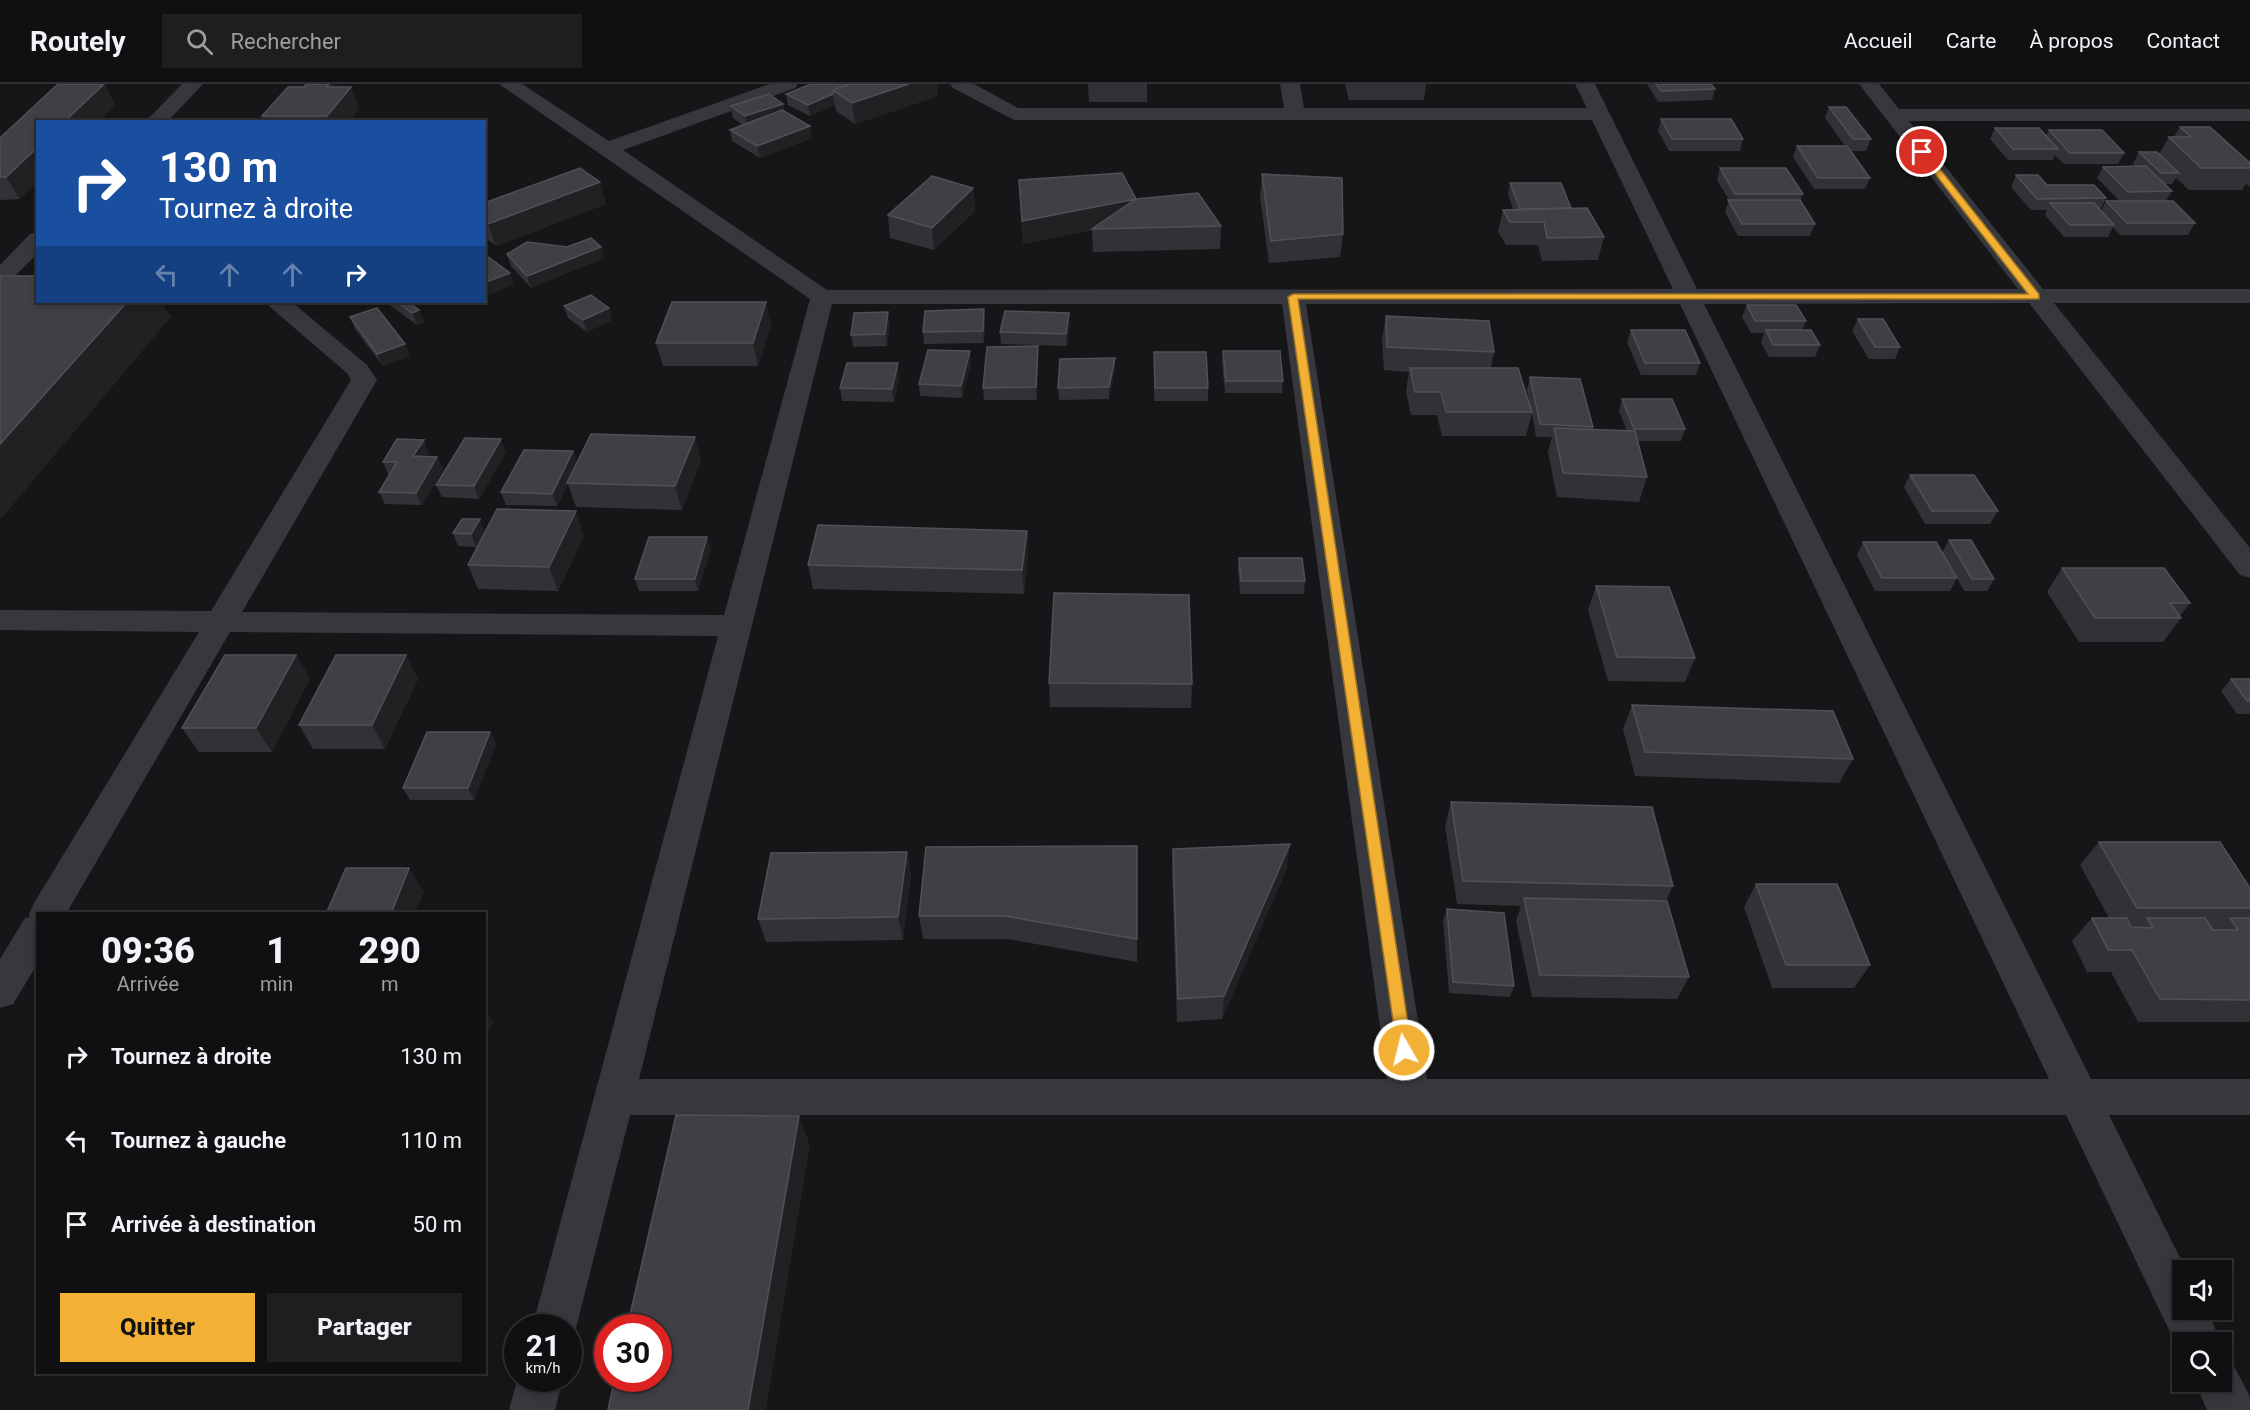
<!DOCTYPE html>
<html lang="fr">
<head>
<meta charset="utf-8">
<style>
	:root { --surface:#101012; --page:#1e1e20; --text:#f1f3f6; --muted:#9c9d9f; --line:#303032; --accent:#f2b134 }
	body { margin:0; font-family:Roboto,sans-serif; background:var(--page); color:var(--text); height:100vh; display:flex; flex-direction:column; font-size:22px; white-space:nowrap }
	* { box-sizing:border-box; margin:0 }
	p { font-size:20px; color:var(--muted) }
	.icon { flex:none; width:33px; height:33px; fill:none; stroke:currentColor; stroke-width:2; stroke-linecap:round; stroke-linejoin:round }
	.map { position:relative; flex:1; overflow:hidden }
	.details { position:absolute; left:36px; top:828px; width:450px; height:462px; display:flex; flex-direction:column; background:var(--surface); border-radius:0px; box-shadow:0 3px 9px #0003,0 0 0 2px var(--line) }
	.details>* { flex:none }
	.banner { position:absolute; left:36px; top:36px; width:450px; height:183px; border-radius:0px; box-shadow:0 3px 9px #0003,0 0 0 2px var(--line); background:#1a4fa0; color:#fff; overflow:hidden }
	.buttons { position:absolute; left:2172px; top:1176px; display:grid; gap:12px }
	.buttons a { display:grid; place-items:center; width:60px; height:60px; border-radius:0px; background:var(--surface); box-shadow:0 3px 9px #0003,0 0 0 2px var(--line); font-size:30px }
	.speed { position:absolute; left:504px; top:1230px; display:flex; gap:12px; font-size:30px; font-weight:700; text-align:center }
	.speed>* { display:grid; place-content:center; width:78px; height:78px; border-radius:50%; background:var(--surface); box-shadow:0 3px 9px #0003,0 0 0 2px var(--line); line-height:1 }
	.speed small { font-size:15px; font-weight:400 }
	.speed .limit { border:9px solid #d22; background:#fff; color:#111 }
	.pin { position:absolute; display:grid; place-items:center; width:51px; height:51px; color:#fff; margin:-26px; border:3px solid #fff; border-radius:50%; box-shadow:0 2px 6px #0007 }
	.me { position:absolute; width:66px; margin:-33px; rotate:352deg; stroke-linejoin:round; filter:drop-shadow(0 0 4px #0008) }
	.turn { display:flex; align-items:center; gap:21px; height:126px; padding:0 24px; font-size:27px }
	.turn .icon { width:78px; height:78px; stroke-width:2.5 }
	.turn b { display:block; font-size:42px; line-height:51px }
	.lanes { display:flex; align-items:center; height:57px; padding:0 24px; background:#0003; justify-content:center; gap:30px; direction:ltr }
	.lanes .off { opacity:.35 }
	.eta { display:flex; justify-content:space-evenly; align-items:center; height:102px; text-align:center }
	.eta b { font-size:36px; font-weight:800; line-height:42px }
	.cta { display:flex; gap:12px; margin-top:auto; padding:12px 24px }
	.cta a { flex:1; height:69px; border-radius:0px; background:var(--accent); color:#111; font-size:24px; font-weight:800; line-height:69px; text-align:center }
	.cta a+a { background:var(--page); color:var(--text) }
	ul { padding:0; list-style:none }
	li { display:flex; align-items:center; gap:18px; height:84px; padding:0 24px }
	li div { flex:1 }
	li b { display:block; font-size:22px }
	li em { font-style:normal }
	header { display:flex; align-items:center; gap:36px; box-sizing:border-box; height:84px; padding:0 30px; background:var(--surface); border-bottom:2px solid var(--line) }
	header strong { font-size:28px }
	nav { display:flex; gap:33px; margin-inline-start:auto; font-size:21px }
	.search { width:420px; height:54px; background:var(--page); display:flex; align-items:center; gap:15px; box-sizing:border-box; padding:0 21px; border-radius:0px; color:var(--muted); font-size:22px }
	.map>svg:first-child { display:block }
</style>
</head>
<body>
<header>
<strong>Routely</strong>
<div class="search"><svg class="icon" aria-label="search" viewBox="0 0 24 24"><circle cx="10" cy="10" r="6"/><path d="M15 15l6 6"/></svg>Rechercher</div>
<nav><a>Accueil</a><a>Carte</a><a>À propos</a><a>Contact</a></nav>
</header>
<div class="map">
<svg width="2250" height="1326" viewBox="0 0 2250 1326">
	<rect width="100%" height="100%" fill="#161618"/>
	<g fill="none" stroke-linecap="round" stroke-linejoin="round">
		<path fill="#37383d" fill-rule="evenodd" d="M182 0H203L167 38H145Z
			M499 0H522L609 57 770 0H798L795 4 623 66 827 206 1673 205 1592 36H1014L953 4 950 0H974L1018 24H1284L1280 0H1300L1304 24H1587L1575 0H1595L1697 205H2018L1859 0H1879L1899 25H2250V37H1909L2043 205H2250V219H2054L2250 464V494L2240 491 2029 219 1704 220 2091 995H2250V1031H2109L2186 1186H2182V1226H2207L2221 1258H2182V1273L2066 1031H630L576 1244 570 1260 568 1244H532L718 552 230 548 66 830H38V879L13 920 0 924V875L25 834 30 833 29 830 34 819 199 548 0 546V526L211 527 351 296 348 290 270 223 266 218H292L367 281 377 296 242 528 724 531 810 215ZM832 220H1282L1387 995H639ZM1306 220H1680L2049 995H1427Z
			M38 148V169L8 199 0 201V181L30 150Z
			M2222 1276 2234 1282 2250 1313V1326H2207L2195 1298H2222Z
			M518 1293 563 1294 555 1326H509Z"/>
	</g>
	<path fill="#323236" d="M58 0H105L115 21 98 38H38V98L20 115 0 116V54Z
		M811 0H937L938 12 855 40 836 27 835 21 810 32 788 21 786 10Z
		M1088 0H1147V18H1089Z
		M1345 0H1426L1424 16H1349Z
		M1647 0H1711L1715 5 1712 16 1658 18Z
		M335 3H351L359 24 349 38H264L262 32Z
		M731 22 785 28 812 54 760 74 732 57 730 46 743 41 733 34Z
		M1829 23 1871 55 1866 67H1850L1870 94 1865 105H1814L1793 73 1797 62H1845L1825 34Z
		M1661 35 1743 55 1740 67H1669L1658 47Z
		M2180 43 2250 79V103L2246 100 2242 106H2189L2176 94 2172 100H2165L2172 107 2166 117 2195 139 2188 151H2120L2113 143 2108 153H2064L2045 131 2047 126H2031L2011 103 2016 91 2047 101 2106 114 2100 126 2101 127 2106 117H2120L2097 94 2103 83 2136 82 2133 80 2139 68 2159 70 2169 53H2174Z
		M1995 44 2046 51 2049 46 2124 69 2118 80H2064L2055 71 2053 76H2008L1990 55Z
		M1720 84 1803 110 1800 117 1815 140 1810 152H1738L1725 128 1729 116 1717 96Z
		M1262 90 1343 150 1340 173 1269 179 1260 113Z
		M1019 96 1136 115 1221 142 1220 165 1093 168 1092 146 1023 160Z
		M1510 99 1571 124 1604 153 1598 176 1542 177 1538 161H1506L1498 148 1503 126 1513 125 1508 111Z
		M973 104 975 127 934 166 890 154 888 131Z
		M484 119 606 120 496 162 484 153Z
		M567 163 604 174 531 204 511 182 507 170Z
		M389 218H408L424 238 417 241 391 222Z
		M1747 221 1806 237 1802 246 1820 261 1815 273H1769L1761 258 1764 249H1751L1742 233Z
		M564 222 612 236 587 248 568 234Z
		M984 225 985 237 984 259 924 260 923 248Z
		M1386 232 1494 268 1491 284 1531 326 1527 306 1530 293 1593 343 1592 346 1627 347 1619 327 1622 315 1685 345 1681 357H1637L1647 393 1639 418 1557 413 1548 368 1552 353H1536L1532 329 1526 352H1442L1437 331H1411L1406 307 1409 288 1384 286 1382 255Z
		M350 233 410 272 383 282 355 245Z
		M1858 235 1900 263 1895 275H1869L1852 247Z
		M890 240 887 262 853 263 851 251Z
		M771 241 758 282H663L656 259Z
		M1070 241 1067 262 1001 260 1000 248Z
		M1631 246 1700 279 1696 291H1641L1627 258Z
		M970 267 971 279 962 314 920 312 919 300Z
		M1223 267 1283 297 1282 309H1225L1222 279Z
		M1154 268 1208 304V317H1154Z
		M1038 274 1037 316H984L983 304Z
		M1115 274V286L1109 315 1059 316 1058 304Z
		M899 292 894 318 842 317 840 304Z
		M573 367 577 378 701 377 682 426 576 423 568 400 557 422 506 421 501 408Z
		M429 368 426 373H437L443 386 422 421 385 420 379 408 390 390H388L383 378Z
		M506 368 479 415 442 413 436 401Z
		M1910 391 1998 427 1990 440H1925L1904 403Z
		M1027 447 1028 471 1024 510 813 505 808 481Z
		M485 448 584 452 558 507 478 505 468 481 485 448 476 463 458 462 453 449Z
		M1949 456 1994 495 1987 507H1964L1957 494 1950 507H1875L1857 471 1863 458 1942 469Z
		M711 465 698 507H639L635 495Z
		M1239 474 1305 497 1304 510H1240L1238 486Z
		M2062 484 2190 519 2180 532 2181 534 2163 558H2079L2047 508Z
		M1596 502 1695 574 1685 598 1608 597 1588 526Z
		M296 571 310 595 272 668H199L182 644Z
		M418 595 385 665H313L299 641Z
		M2231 595H2250V630H2237L2221 607Z
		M1049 599 1192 600 1191 624 1050 623Z
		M1632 621 1853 675 1839 699 1635 692 1623 645Z
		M490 648 496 660 474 716H410L403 704Z
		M1451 718 1673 802 1666 817 1689 893 1677 915 1532 913 1516 837 1521 822 1457 820 1445 742Z
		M2099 758 2250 804V938H2138L2111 888H2087L2072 857 2092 834H2109L2080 781Z
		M1137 762V878L1008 855H923L919 832Z
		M1173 765 1287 784 1222 935 1177 938 1172 789Z
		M907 768 911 791 903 856 766 858 758 835Z
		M1756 800 1870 881 1854 904H1772L1744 823Z
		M1447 825 1514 902 1510 913 1449 909 1443 837Z"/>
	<path fill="#212124" d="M104 0H105L115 21 98 38H64Z
		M329 0H334L340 15 351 3 359 24 349 38H329L327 32V3Z
		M909 0H937L938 12 855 40 852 19Z
		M833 10 835 21 810 32 808 21Z
		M783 20 785 31 747 44 745 32Z
		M810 42 812 54 760 74 757 62Z
		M38 63V98L20 115 6 93Z
		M600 98 606 120 496 162 488 140Z
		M973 104 975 127 934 166 932 144Z
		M1136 115 1092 145V146L1023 160 1022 137Z
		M601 163 604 174 531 204 527 192Z
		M510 189 514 201 484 213V199Z
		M127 218H162L171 233 0 436V360Z
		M766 218 771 241 758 282 753 259Z
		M609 224 612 236 587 248 583 236Z
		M984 225 985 237 984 259 983 247Z
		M419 226 424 238 417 241 412 229Z
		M888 228 890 240 887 262 885 250Z
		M1069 229 1070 241 1067 262 1066 250Z
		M405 260 410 272 383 282 377 270Z
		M1038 262V274L1037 316 1036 303Z
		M970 267 971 279 962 314 961 302Z
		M1115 274V286L1109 315V303Z
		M898 279 899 292 894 318 892 305Z
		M695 353 701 377 682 426 675 402Z
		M501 355 506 368 479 415 474 402Z
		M424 356 429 368 419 385 413 372Z
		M573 367 578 380 557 422 552 410Z
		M437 373 443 386 422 421 416 409Z
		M576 427 584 452 558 507 549 483Z
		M480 435 485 448 476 463 471 450Z
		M1027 447 1028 471 1024 510 1022 486Z
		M707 453 711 465 698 507 695 495Z
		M296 571 310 595 272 668 256 644Z
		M406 571 418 595 385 665 372 641Z
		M490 648 496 660 474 716 468 704Z
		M1290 760 1287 784 1222 935 1224 912Z
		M907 768 911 791 903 856 898 833Z
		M409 784 424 808 415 830H391Z
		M484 923 493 937 484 961Z
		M799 1032 810 1061 766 1326H748Z"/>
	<path fill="#3f3f44" stroke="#4f5156" stroke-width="1.5" d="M58 0H104L64 38H38V63L6 93H0V54Z
		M306 0H329L327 3H351L327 32H262L288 3H304Z
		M811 0H850L833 6V10L808 21 786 10Z
		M851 0H909L852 19 833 6Z
		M1656 0H1711L1715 5 1661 7Z
		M769 10 783 20 745 32 731 22Z
		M1829 23H1846L1871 55H1853Z
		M782 26 810 42 757 62 730 46Z
		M1661 35H1731L1743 55H1672Z
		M2180 43H2210L2250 79V84H2201L2169 53H2191Z
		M1995 44H2039L2058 65H2013Z
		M2049 46H2102L2124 69H2070Z
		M1797 62H1847L1870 94H1818Z
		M2139 68H2157L2179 89H2161Z
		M2146 82 2172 107 2128 108 2103 83Z
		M580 84 600 98 488 140 484 137V119Z
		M1720 84H1786L1803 110H1735Z
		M1122 89 1136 115 1022 137 1019 96Z
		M1262 90 1342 94 1343 150 1271 157Z
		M2016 91H2038L2047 101H2094L2106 114 2037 115Z
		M932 92 973 104 932 144 888 131Z
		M1510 99H1561L1571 124 1520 125Z
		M1198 109 1221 142 1092 145 1136 115Z
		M1728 116H1800L1815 140H1742Z
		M2106 117H2173L2195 139H2127Z
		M2050 119H2094L2114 141H2070Z
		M1587 124 1604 153 1547 154 1544 138H1510L1503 126Z
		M591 154 601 163 527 192 507 170 527 158 567 163Z
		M484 170 510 189 484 199Z
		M0 192H38V218H127L0 360Z
		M591 211 609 224 583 236 564 222Z
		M397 218H408L419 226 412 229Z
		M672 218H766L753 259H656Z
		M1747 221H1796L1806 237H1755Z
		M377 224 405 260 377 270 350 233Z
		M984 225 983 247 923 248 925 227Z
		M1005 227 1069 229 1066 250 1000 248Z
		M888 228 885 250 851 251 854 229Z
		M1386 232 1489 237 1494 268 1387 263Z
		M1858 235H1883L1900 263H1875Z
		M1631 246H1685L1700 279H1645Z
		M1766 246H1811L1820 261H1773Z
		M1038 262 1036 303 983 304 987 263Z
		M928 266 970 267 961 302 919 300Z
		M1223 267H1280L1283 297H1226Z
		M1154 268H1206L1208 304H1155Z
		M1115 274 1109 303 1058 304 1060 275Z
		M847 279H898L892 305 840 304Z
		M1410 284H1518L1532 328H1446L1441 308H1415Z
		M1530 293 1580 295 1593 343 1540 340Z
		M1622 315H1672L1685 345H1634Z
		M1554 344 1635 347 1647 393 1563 389Z
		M591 350 695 353 675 402 567 399Z
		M465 354 501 355 474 402 436 401Z
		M397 355 424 356 413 372 437 373 416 409 379 408 397 378H383Z
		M524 366 573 367 552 410 501 408Z
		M1910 391H1974L1998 427H1932Z
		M497 425 576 427 549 483 468 481Z
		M462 435H480L471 450 453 449Z
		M818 441 1027 447 1022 486 808 481Z
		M649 453H707L695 495H635Z
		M1949 456H1971L1994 495H1972Z
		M1863 458H1936L1957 494H1882Z
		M1239 474H1302L1305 497H1241Z
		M2062 484H2164L2190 519H2170L2181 534H2095Z
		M1596 502 1669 503 1695 574 1617 573Z
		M1054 509 1189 511 1192 600 1049 599Z
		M225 571H296L256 644H182Z
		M336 571H406L372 641H299Z
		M2231 595H2250V617H2247Z
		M1632 621 1833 627 1853 675 1645 668Z
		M427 648H490L468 704H403Z
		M1451 718 1652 723 1673 802 1463 797Z
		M2099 758H2220L2250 804V824H2137Z
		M1290 760 1224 912 1178 915 1173 765Z
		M1137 762V855L1005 832H919L926 763Z
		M907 768 898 833 758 835 771 769Z
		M346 784H409L391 830H326Z
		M1756 800H1837L1870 881H1786Z
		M1524 814 1667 817 1689 893 1540 891Z
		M1447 825 1504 829 1514 902 1453 898Z
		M2092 834H2127L2131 843 2153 844 2147 834H2205L2213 846H2238L2230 834H2250V916L2160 915 2132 866H2108Z
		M676 1031 799 1032 748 1326H608L615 1294H658V1244H627Z"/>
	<path fill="#f2b134" stroke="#9d7322" stroke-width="1.5" d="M1919 66H1925L2039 210V215H1298L1412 966 1409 971 1404 973 1398 971 1288 213 1293 210H2028L1919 69Z"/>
</svg>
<div class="buttons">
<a><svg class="icon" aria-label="sound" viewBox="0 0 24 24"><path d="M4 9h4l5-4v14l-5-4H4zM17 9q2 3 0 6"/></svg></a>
<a><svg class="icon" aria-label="search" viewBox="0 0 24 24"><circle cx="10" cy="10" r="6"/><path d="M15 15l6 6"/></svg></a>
</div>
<div class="speed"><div>21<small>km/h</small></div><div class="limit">30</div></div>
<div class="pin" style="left:1922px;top:68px;background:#d93025"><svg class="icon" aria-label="arrive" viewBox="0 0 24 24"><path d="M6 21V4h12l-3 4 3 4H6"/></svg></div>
<svg class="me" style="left:1404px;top:966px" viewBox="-20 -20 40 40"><circle r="17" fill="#f2b134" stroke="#fff" stroke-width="3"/><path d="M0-11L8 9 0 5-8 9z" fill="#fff"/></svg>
<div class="banner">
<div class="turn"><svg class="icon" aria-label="right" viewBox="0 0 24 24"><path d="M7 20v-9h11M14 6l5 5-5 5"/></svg><div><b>130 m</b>Tournez à droite</div></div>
<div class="lanes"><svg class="icon off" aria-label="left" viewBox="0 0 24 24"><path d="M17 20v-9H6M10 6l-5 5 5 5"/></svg><svg class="icon off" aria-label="ahead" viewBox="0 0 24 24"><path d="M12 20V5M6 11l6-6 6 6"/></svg><svg class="icon off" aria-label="ahead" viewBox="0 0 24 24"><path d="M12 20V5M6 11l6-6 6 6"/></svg><svg class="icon" aria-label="right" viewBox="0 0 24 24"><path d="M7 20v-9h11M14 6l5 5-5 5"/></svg></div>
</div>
<section class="details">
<div class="eta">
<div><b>09:36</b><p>Arrivée</p></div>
<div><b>1</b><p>min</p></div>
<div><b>290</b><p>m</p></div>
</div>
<ul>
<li><svg class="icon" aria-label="right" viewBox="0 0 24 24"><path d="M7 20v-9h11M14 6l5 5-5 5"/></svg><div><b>Tournez à droite</b></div><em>130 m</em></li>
<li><svg class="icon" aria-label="left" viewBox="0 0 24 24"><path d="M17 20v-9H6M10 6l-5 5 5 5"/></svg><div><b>Tournez à gauche</b></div><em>110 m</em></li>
<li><svg class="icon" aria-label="arrive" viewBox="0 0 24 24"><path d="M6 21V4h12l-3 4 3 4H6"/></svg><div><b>Arrivée à destination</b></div><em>50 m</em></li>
</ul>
<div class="cta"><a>Quitter</a><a>Partager</a></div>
</section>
</div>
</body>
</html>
